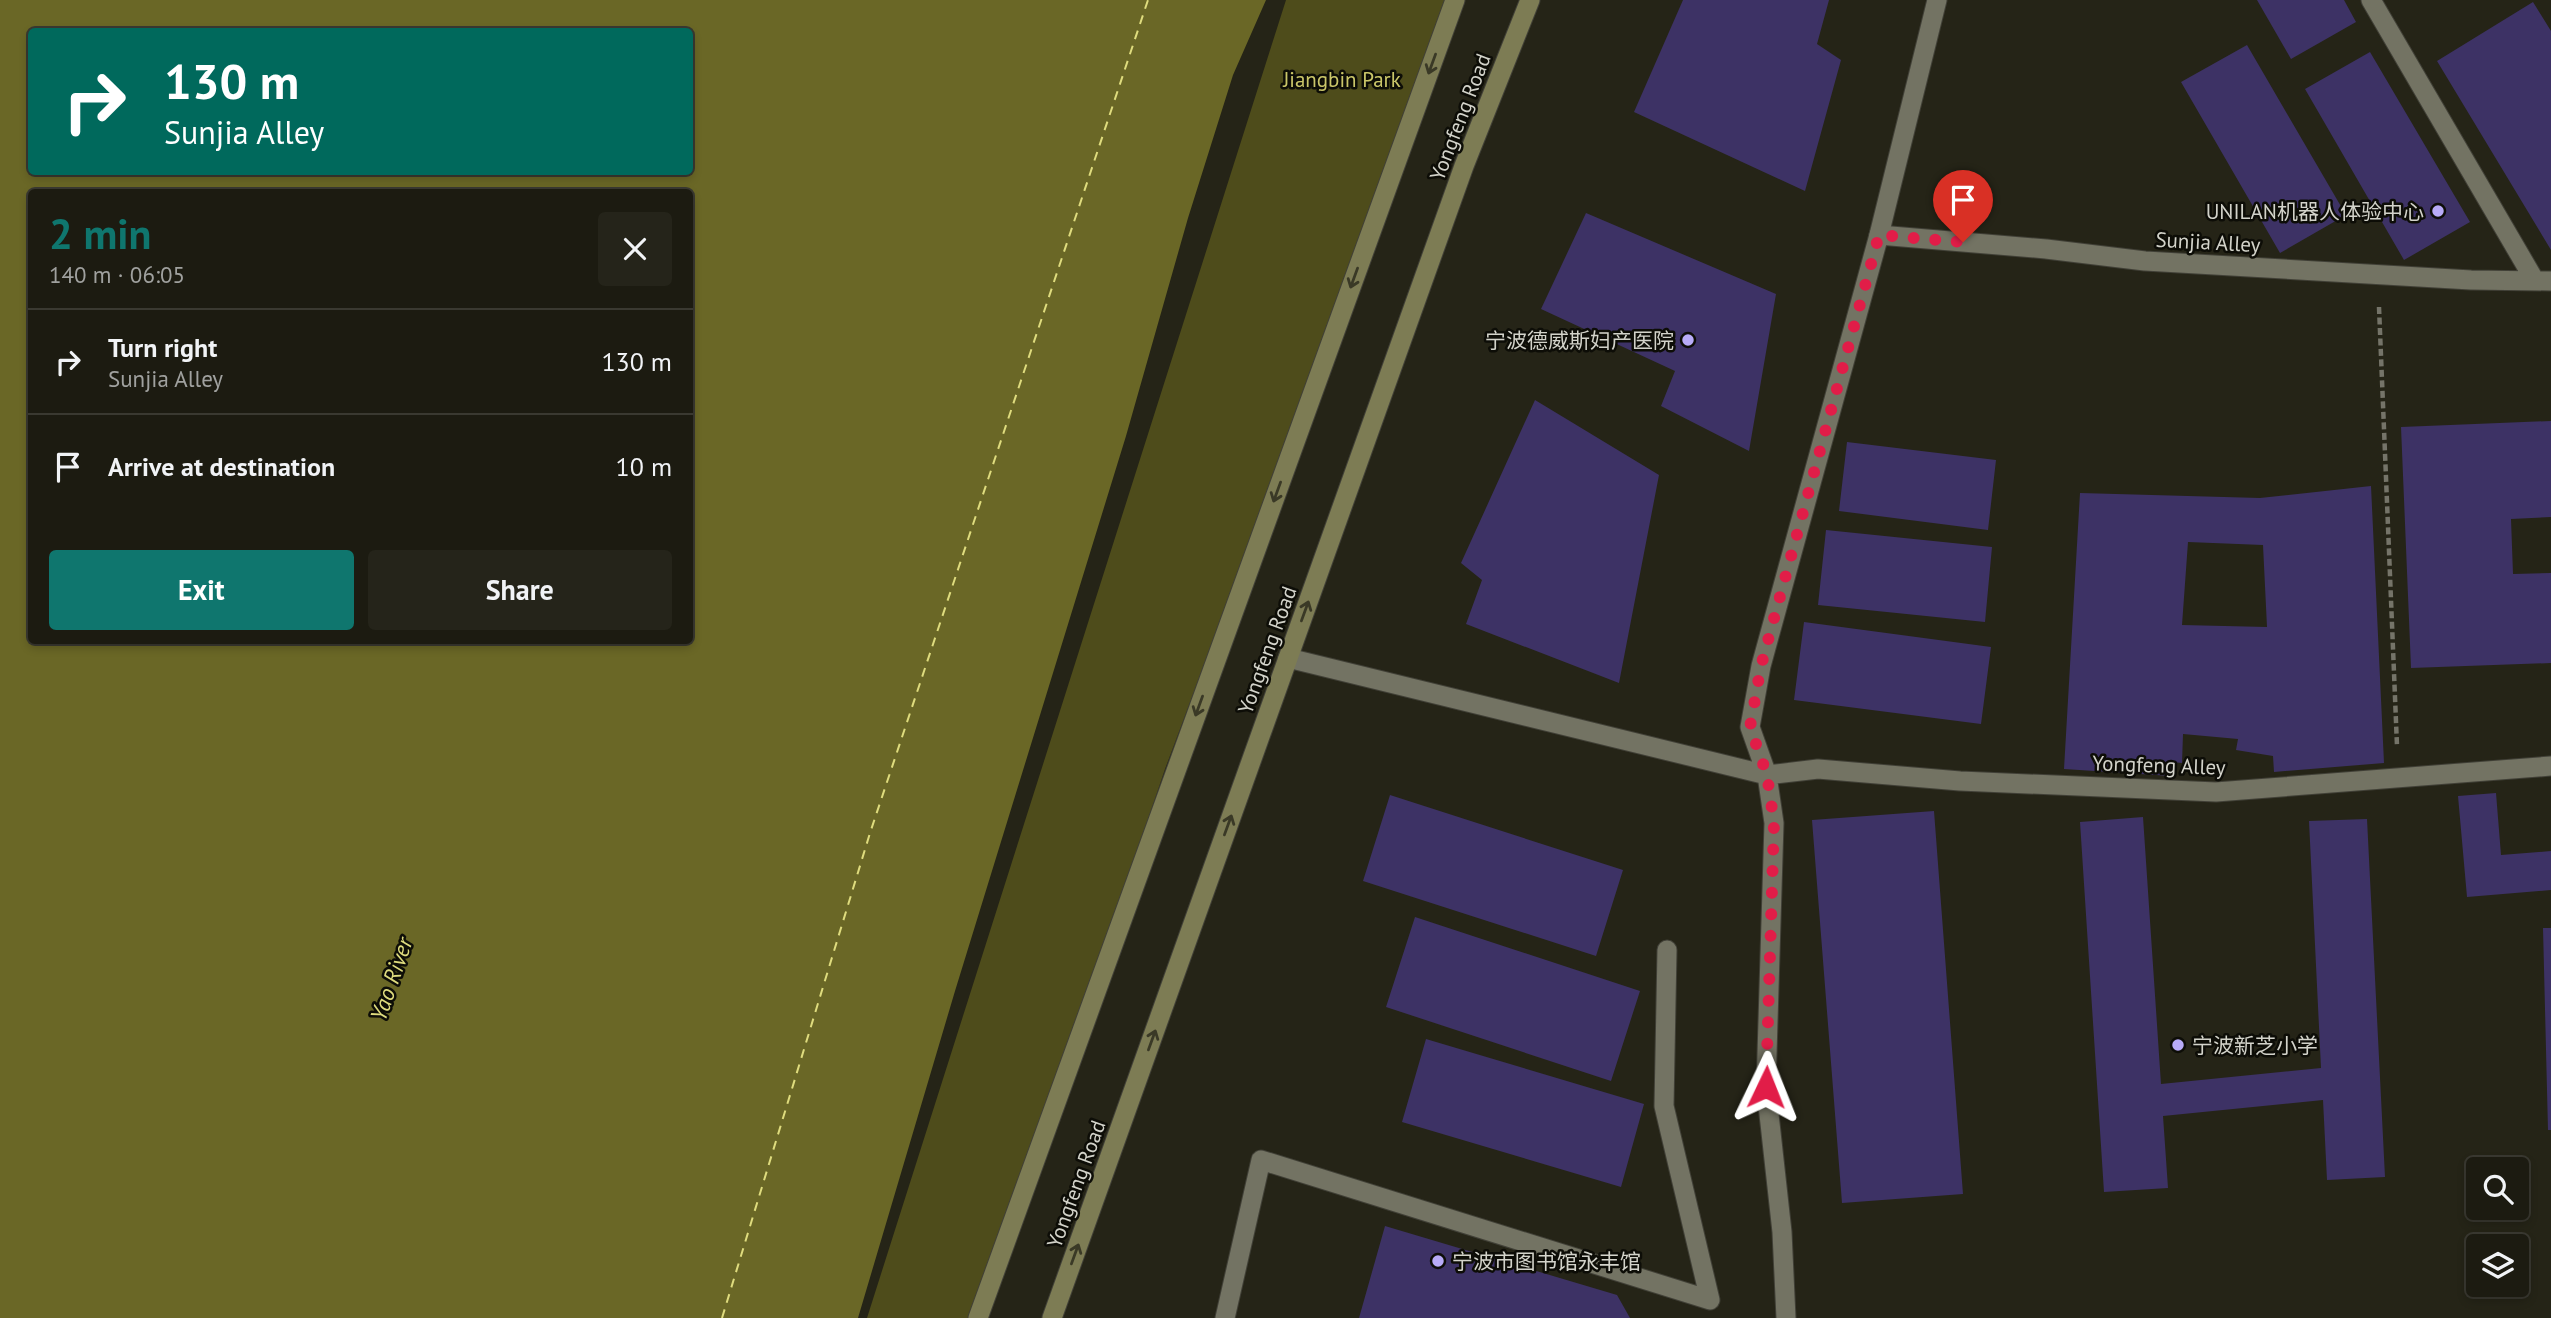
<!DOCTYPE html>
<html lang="en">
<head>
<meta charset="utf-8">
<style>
	:root { --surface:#1c1b11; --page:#25241a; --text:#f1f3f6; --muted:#a0a19f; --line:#3a3931; --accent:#0f766e }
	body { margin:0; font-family:"PT Sans","Noto Sans SC",sans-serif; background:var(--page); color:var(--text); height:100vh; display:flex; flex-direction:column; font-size:26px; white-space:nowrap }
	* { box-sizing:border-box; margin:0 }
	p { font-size:23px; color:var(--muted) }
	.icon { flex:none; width:38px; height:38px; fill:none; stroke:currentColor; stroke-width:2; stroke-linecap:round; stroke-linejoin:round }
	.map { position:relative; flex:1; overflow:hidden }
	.details { position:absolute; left:28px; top:189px; width:665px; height:455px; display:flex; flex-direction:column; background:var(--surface); border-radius:7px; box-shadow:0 4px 10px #0003,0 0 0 2px var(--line) }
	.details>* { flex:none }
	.banner { position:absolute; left:28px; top:28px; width:665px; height:147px; border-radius:7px; box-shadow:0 4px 10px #0003,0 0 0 2px var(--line); background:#00695c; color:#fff; overflow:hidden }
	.tools { position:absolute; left:2466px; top:1157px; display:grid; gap:14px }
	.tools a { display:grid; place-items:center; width:63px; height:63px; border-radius:7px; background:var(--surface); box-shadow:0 4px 10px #0003,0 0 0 2px var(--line); font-size:35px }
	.pin { position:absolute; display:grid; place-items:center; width:60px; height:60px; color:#fff; margin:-72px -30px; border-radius:50% 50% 50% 0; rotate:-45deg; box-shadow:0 0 7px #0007 }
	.pin .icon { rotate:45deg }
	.me { position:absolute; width:77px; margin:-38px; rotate:2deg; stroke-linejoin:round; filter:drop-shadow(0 0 5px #0008) }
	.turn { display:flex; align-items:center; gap:24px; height:147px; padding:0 21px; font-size:32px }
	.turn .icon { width:91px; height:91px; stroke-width:2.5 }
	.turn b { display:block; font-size:49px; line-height:60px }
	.round { display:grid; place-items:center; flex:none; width:74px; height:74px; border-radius:7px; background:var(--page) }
	.headline { display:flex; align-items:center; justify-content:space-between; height:119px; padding:0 21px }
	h1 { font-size:42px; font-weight:700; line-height:52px; color:var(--accent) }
	.primary-button { display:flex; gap:14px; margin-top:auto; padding:14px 21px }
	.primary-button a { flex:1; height:80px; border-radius:7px; background:var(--accent); color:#fff; font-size:28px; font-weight:700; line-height:80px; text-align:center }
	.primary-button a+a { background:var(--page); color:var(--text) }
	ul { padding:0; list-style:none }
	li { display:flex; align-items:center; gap:21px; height:105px; padding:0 21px; border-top:2px solid var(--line) }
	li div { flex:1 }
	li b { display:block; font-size:26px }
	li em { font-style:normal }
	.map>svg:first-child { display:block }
</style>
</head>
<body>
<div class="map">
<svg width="2551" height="1318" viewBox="0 0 2551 1318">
	<rect width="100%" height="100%" fill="#252417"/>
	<path fill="#4e4c1b" d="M1286 0H1455L1165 769 981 1318H867Z"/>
	<path fill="#6a6726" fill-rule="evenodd" d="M0 0H1266L1233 75 1188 218 1126 436 955 991 858 1318H0ZM32 32H690V172H32ZM32 192H690V640H32Z"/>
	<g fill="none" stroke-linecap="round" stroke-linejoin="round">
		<path stroke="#dfdc7e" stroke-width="2" stroke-dasharray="9 7" stroke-linecap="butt" d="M722 1318 870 833 1148 0"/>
	</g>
	<path fill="#3d3265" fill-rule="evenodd" d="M1683 0H1829L1817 44 1841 60 1805 191 1634 112Z
		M2257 0H2344L2356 22 2291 59Z
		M2533 2 2551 31V250L2437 61Z
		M2247 45 2346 215 2280 253 2181 82Z
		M2370 52 2470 222 2404 260 2305 89Z
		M1586 213 1776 294 1749 451 1661 406 1675 371 1541 309Z
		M1535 400 1659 475 1619 683 1466 624 1482 580 1461 563Z
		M2551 421V517L2511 519 2513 574 2551 573V663L2411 668 2401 427Z
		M1847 442 1996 460 1988 530 1839 511Z
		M2371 486 2384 763 2274 772 2273 756 2236 750 2238 739 2183 734 2182 763 2172 762 2171 776 2064 769 2080 493 2260 498ZM2188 542 2263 545 2267 627 2182 625Z
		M1826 530 1992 547 1985 622 1818 605Z
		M1804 622 1991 647 1981 724 1794 700Z
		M2496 793 2501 855 2551 851V890L2467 897 2458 796Z
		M1390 795 1623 870 1596 956 1363 881Z
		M1934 811 1963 1194 1842 1203 1812 820Z
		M2143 817 2161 1084 2321 1068 2309 821 2367 819 2385 1177 2327 1180 2323 1100 2163 1116 2168 1188 2104 1192 2080 822Z
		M1415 917 1640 991 1611 1081 1386 1007Z
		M2543 928H2551V1130H2548Z
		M1426 1039 1644 1104 1621 1187 1402 1122Z
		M1385 1226 1617 1295 1630 1318H1359Z"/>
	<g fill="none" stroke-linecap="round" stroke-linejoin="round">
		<g stroke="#414037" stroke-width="21">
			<path id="service" d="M1225 1318 1261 1160 1710 1300 1664 1106 1667 950"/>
		</g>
		<g stroke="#414037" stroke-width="21">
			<path id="pedestrian" d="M2371 0 2535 281
				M1879 235 2046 249 2145 261 2471 280 2551 281"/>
		</g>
		<g stroke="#414037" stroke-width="21">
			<path id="minor" d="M1288 658 1767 775 1818 769 1960 781 2216 792 2551 766
				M1786 1318 1782 1232 1766 1087 1774 823 1767 775 1750 727 1761 666 1879 235 1937 0"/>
		</g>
		<g stroke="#414037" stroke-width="21">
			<path id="secondary" d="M978 1318 1455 0
				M1052 1318 1464 166 1530 0"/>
		</g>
		<path stroke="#757469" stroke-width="4.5" stroke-dasharray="7 3.5" stroke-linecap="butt" d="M2379 307 2397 746"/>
		<use href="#service" stroke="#737363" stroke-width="19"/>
		<use href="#pedestrian" stroke="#737363" stroke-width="19"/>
		<use href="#minor" stroke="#737363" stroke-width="19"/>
		<use href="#secondary" stroke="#7d7c54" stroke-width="19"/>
	</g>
	<defs><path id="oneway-shaft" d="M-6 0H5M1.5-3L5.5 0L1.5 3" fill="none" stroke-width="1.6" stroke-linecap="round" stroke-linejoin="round" transform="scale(1.75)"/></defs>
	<g stroke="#3a3926">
		<use href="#oneway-shaft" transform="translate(1432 64) rotate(110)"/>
		<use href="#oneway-shaft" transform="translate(1354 278) rotate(110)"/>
		<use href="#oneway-shaft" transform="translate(1277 492) rotate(110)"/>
		<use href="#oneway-shaft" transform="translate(1305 611) rotate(-70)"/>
		<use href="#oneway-shaft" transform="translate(1199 706) rotate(110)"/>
		<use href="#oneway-shaft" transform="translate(1228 825) rotate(-70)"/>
		<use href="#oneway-shaft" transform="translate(1152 1040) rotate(-70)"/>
		<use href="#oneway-shaft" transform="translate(1075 1254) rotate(-70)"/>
	</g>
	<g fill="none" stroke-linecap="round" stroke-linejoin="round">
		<path stroke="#e11d48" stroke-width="12" stroke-dasharray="0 21.6" d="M1766 1087 1774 823 1767 775 1750 727 1761 666 1879 235 1963 242"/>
	</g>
	<g fill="#b8abf7" stroke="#0d0d07" stroke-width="2.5">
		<circle cx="2438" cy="211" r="7"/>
		<circle cx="1688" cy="340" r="7"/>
		<circle cx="2178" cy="1045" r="7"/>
		<circle cx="1438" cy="1261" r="7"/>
	</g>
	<g text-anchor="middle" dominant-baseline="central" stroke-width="5" stroke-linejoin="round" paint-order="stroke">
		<g font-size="21" fill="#cac669" stroke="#0d0d07">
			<text x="1342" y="79">Jiangbin Park</text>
		</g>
		<g font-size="21" fill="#d3d3ca" stroke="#0d0d07">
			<text transform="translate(1460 117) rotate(-69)">Yongfeng Road</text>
			<text transform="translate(2208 242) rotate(3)">Sunjia Alley</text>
			<text transform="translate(1267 650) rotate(-70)">Yongfeng Road</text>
			<text transform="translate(2159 765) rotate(2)">Yongfeng Alley</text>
			<text transform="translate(1076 1184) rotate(-70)">Yongfeng Road</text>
		</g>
		<g font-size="21" fill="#d3d3ca" stroke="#0d0d07" text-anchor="end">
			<text x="2424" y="211">UNILAN机器人体验中心</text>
			<text x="1674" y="340">宁波德威斯妇产医院</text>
			<text x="2192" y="1045" text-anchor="start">宁波新芝小学</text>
			<text x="1452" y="1261" text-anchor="start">宁波市图书馆永丰馆</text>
		</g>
		<g font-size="23" font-style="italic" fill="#dfdc7e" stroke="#0d0d07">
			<text transform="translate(391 979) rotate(-71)">Yao River</text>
		</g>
	</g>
</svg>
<div class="tools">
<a><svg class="icon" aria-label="search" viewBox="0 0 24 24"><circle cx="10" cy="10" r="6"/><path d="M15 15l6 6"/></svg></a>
<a><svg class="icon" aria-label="layers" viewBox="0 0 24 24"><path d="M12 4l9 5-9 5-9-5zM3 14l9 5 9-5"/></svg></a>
</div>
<div class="pin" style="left:1963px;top:242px;background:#d93025"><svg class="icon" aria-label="arrive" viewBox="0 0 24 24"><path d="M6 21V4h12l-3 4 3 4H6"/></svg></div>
<svg class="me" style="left:1766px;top:1087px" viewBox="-20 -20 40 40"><path d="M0-17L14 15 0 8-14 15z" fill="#e11d48" stroke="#fff" stroke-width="4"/></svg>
<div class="banner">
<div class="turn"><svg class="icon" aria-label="right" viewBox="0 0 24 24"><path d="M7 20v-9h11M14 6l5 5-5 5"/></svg><div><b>130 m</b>Sunjia Alley</div></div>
</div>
<section class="details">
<div class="headline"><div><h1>2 min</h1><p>140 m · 06:05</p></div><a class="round"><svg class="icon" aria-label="close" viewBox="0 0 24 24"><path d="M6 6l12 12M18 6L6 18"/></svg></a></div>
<ul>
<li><svg class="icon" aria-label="right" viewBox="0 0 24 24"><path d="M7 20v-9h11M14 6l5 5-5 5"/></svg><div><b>Turn right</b><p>Sunjia Alley</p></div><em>130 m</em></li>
<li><svg class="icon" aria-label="arrive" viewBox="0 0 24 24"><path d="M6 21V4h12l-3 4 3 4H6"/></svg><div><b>Arrive at destination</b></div><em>10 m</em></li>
</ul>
<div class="primary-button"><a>Exit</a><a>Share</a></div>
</section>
</div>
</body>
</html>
